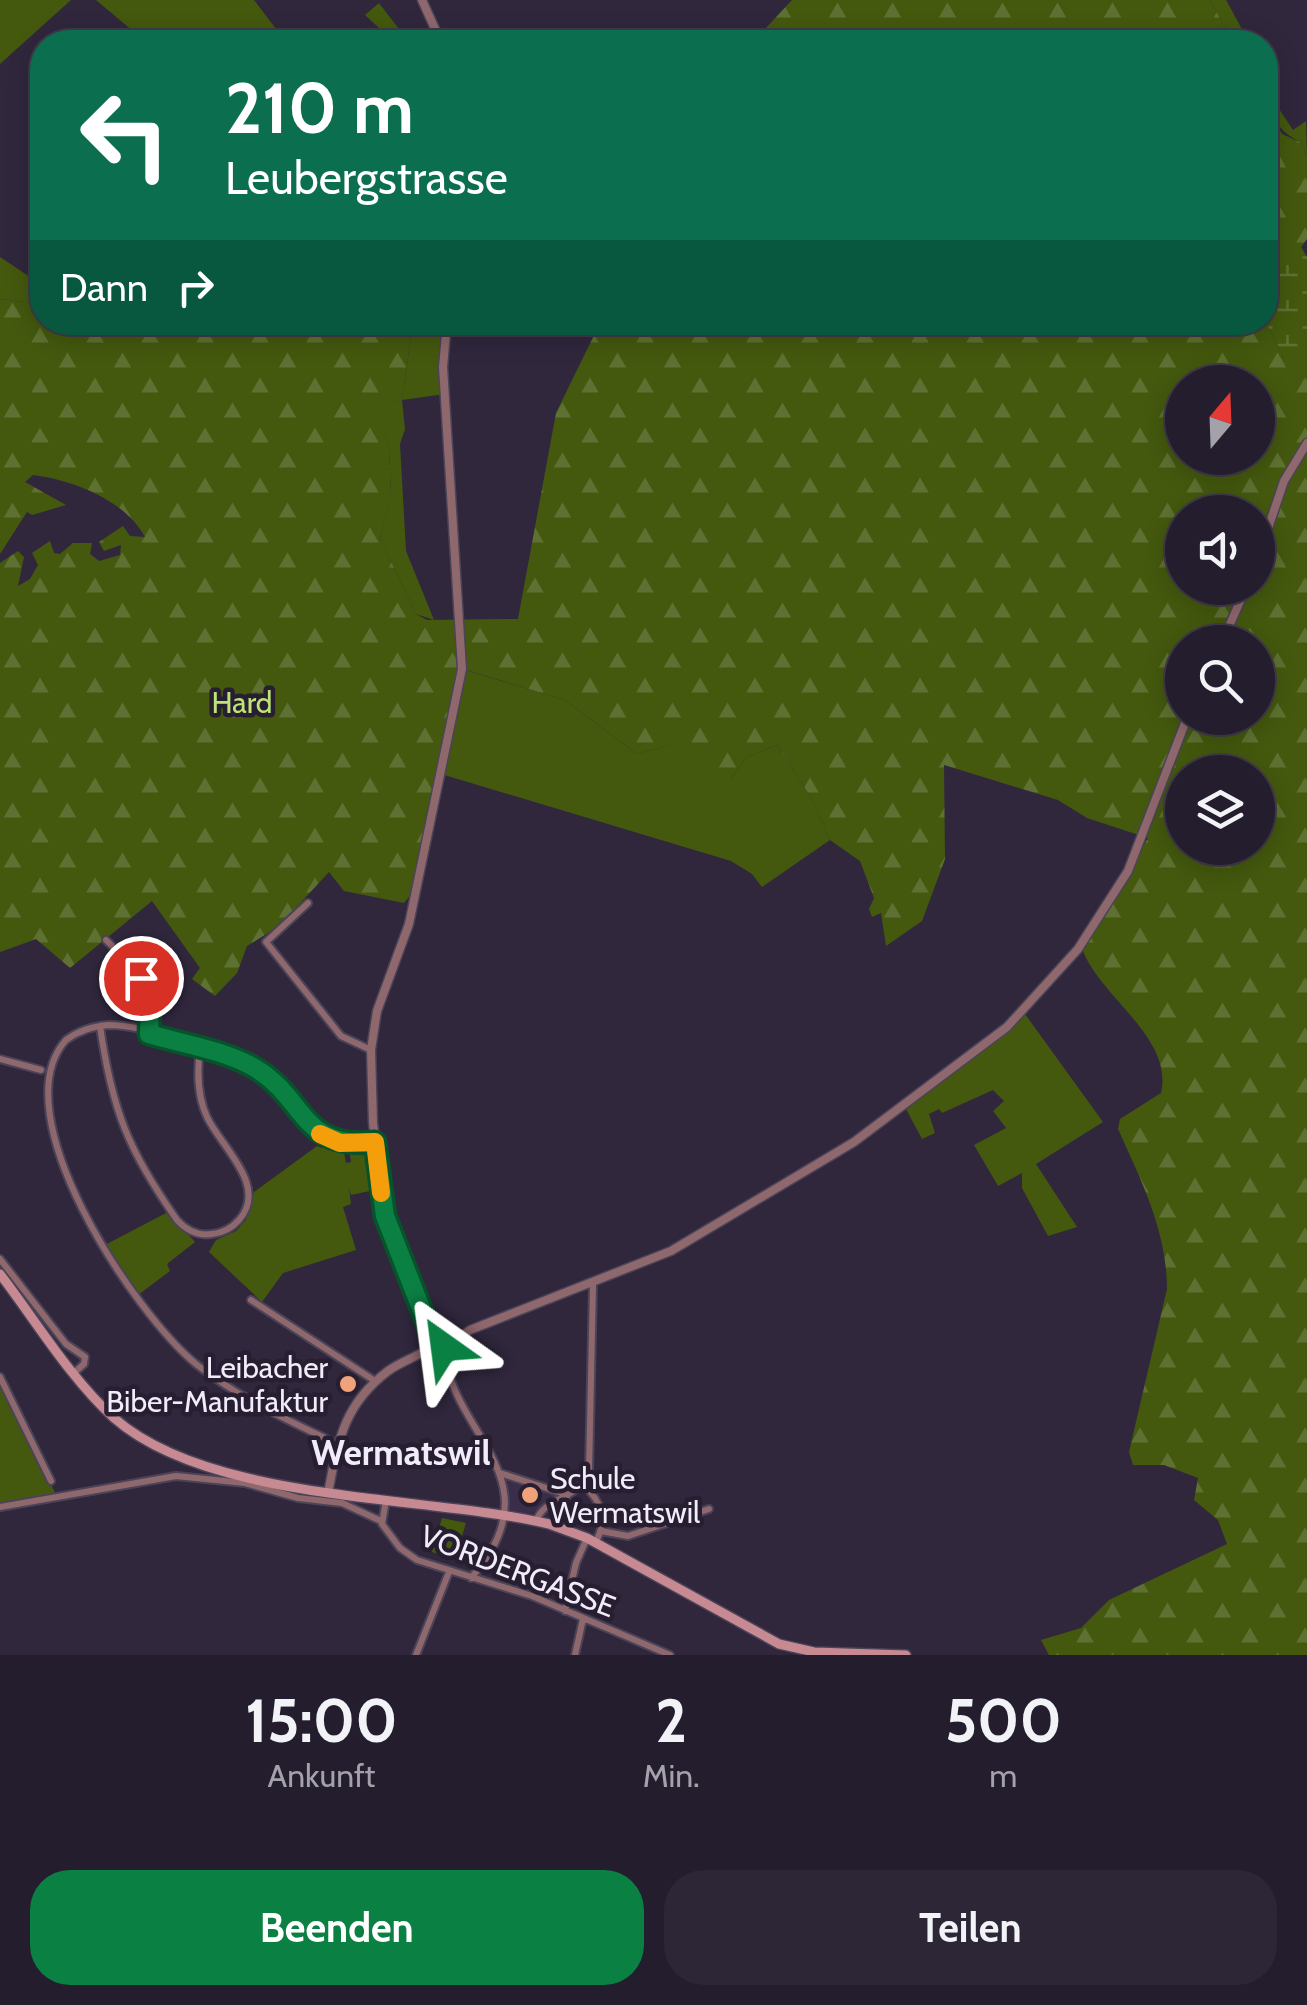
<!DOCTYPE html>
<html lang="de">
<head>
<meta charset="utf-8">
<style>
	:root { --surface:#241d2e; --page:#2c2636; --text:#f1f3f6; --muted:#a3a2aa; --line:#413b4a; --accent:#0b8043 }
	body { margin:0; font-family:Cabin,sans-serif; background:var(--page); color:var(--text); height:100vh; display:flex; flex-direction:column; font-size:38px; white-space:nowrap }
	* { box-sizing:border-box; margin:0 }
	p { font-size:32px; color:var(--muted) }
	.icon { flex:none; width:55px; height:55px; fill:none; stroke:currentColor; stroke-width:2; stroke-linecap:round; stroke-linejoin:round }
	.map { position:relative; height:1655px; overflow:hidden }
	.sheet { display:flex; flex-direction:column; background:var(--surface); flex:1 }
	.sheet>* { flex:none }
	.hud { position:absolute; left:30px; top:30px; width:1248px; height:305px; border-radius:40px; box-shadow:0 5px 25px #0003,0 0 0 2px var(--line); background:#0b6e4f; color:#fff; overflow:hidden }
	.needle { width:65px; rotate:19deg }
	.buttons { position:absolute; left:1165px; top:365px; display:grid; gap:20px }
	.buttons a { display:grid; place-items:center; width:110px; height:110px; border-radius:50%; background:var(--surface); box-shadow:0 5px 25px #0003,0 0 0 2px var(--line); font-size:50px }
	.pin { position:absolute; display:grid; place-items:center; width:85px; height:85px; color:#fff; margin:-42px; border:5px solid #fff; border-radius:50%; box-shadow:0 2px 10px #0007 }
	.me { position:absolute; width:110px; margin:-55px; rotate:329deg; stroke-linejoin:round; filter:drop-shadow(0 0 8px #0008) }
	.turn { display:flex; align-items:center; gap:35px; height:210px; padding:0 30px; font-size:45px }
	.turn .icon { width:130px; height:130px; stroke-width:2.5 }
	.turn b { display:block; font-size:70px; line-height:85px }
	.then { display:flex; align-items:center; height:95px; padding:0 30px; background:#0003; gap:20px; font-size:38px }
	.eta { display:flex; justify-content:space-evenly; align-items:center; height:170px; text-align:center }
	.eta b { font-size:60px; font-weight:700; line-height:70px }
	.primary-button { display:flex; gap:20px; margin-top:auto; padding:20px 30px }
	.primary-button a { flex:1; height:115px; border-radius:40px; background:var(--accent); color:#fff; font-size:40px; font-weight:700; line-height:115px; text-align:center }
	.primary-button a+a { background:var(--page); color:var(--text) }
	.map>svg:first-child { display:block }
</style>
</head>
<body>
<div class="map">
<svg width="1307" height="1655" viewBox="0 0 1307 1655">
	<defs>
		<pattern id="forest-firs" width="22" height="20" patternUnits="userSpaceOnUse" patternTransform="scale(2.5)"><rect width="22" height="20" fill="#44590e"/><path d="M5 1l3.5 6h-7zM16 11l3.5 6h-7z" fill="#5f7132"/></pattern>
		<pattern id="wetland-marsh" width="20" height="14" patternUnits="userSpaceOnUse" patternTransform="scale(2.5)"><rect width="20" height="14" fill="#44590e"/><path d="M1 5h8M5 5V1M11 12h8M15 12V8" fill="none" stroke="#5f7132"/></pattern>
	</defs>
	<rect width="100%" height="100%" fill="#30273d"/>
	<path fill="#392d49" d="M507 1477 556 1491 555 1497 530 1515 510 1512Z"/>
	<path fill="#44590e" d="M0 0H71L0 64Z
		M96 0H254L286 42H146Z
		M1210 0H1226L1249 42H1233Z
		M379 3 409 42H394L365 15Z
		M1265 88 1293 130 1306 121 1307 157 1302 143C1279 132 1265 114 1265 88Z
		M0 257 42 285V304L0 299Z
		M413 323H447L445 394 402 400 405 429 400 444 406 551 434 620 416 614 380 538 391 495 389 448 378 403 402 400Z
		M462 669 565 700 637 754 669 745 698 753 731 778 747 757 777 745 810 796 830 840 762 887 752 874 731 861 441 774Z
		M1025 1014 1103 1122 1036 1164 1077 1227 1048 1236 1022 1188V1173L998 1186 974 1145 1006 1128 993 1111 1004 1101 993 1090 942 1113 939 1109 929 1114 935 1133 922 1139 906 1109Z
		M324 1141 343 1147 346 1163 351 1162 349 1148 370 1151 371 1159 365 1161 370 1191 351 1195 349 1188 351 1204 343 1207 356 1250 283 1273 262 1302 209 1252 216 1240 236 1231 246 1220 254 1192 317 1146 322 1148Z
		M168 1212 195 1242 167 1264 170 1271 138 1295 101 1247Z
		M0 1377 57 1497 0 1507Z
		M442 1518 466 1523 455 1559 432 1552Z"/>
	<path fill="url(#forest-firs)" fill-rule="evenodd" d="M792 0H1210L1233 42H753Z
		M1265 102 1282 134 1302 143 1307 157V239L1288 265 1265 258Z
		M0 299 42 304V322L413 323 402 400 379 404 389 448 391 496 380 538 416 614 427 620 518 619 556 413 600 323 1265 320 1284 358 1307 339V1655H1049L1041 1640 1081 1628 1109 1600 1227 1544 1218 1520 1194 1500 1198 1478 1164 1465H1133L1129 1452 1167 1289C1167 1231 1141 1180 1118 1129L1120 1119 1161 1093C1174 1037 1098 996 1082 948L1148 838 1087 818 1058 800 944 765 945 859 922 921 886 946 881 913 872 917 869 909 874 898 860 861 830 840 810 796 777 745 747 757 730 779 698 753 686 758 669 745 637 754 565 700 463 669 416 888 404 903 344 891 329 872 279 926 247 946 237 973 215 996 192 979 200 968 152 901 70 968 36 939 0 952V563L18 551 24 557 18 586 30 579 38 565 32 553 50 541 54 553 60 554 73 543H92L90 554 99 561 120 555 121 545 104 551 99 542 123 526 130 536 145 537C125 500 73 480 33 475L25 482 66 505 32 515 27 512 0 554ZM1182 382H1258V458H1182ZM1182 512H1258V588H1182ZM1182 642H1258V718H1182ZM1182 772H1258V848H1182Z"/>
	<path fill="url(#wetland-marsh)" d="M1301 247 1307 257V357L1284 358 1265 320V258Z"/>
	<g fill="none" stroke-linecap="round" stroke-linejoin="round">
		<g stroke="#4b4357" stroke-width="10">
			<path id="minor" d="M308 903 266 942 341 1036 371 1050
				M106 940C132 966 160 993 149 1033
				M100 1026C112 1110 128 1150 177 1220 186 1230 198 1236 212 1234 222 1233 232 1228 239 1220 269 1186 221 1147 207 1117 197 1095 197 1072 200 1048
				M0 1059 41 1070
				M0 1259 66 1344 85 1357 84 1364 75 1372
				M251 1300 375 1381
				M445 1347C446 1432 560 1477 471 1578
				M0 1377 51 1481
				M335 1443C288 1420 237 1397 196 1364 134 1313 0 1113 66 1040 78 1031 94 1026 109 1025 143 1025 232 1052 260 1072 309 1105 302 1149 375 1142
				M500 1473 568 1495
				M583 1485C602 1501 608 1521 595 1543
				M386 1500 382 1524 400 1548 417 1560 532 1596 670 1655
				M0 1507 176 1476 245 1483 298 1498 342 1503 381 1521
				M536 1521C545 1496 581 1499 589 1471L593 1285
				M601 1531 628 1536 709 1509
				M565 1611 576 1563 587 1538
				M416 1655 449 1572
				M575 1655 583 1619"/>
		</g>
		<g stroke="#4b4357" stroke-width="11">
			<path id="tertiary" d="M422 0 441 42
				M1258 558 1284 481 1307 443
				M1222 642 1246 588
				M435 1344 385 1216 373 1123 371 1050 377 1011 409 924 462 669 443 367 447 322
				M435 1344 445 1347 470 1330 671 1251 854 1142 1007 1027 1078 949 1128 871 1187 718
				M328 1493C338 1442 343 1405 388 1371 403 1360 421 1356 435 1344"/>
		</g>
		<g stroke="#4b4357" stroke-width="12">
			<path id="secondary" d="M0 1274C36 1321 70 1378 114 1418 211 1503 426 1495 549 1524L587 1538 779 1644 814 1652 906 1655"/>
		</g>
		<use href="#minor" stroke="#8f686d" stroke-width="6"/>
		<use href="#tertiary" stroke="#8f686d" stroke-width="8"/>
		<use href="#secondary" stroke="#c78a92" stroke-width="9"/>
	</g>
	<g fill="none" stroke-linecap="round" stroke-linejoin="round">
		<g stroke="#07532c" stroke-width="25">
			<path id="route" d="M141 978 150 1004 149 1034C183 1044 224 1050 255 1068 307 1099 300 1150 375 1142L385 1216 435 1344 444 1347"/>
		</g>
		<use href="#route" stroke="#0b8043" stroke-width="18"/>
		<path stroke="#f59e0b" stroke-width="18" d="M320 1134 340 1143 375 1142 381 1193"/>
	</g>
	<g fill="#f0a27a" stroke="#271e32" stroke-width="4">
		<circle cx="348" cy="1384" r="10"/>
		<circle cx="530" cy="1495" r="10"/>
	</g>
	<g text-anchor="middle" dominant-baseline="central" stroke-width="9" stroke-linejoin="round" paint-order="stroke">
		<g font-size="30" fill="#bee377" stroke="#271e32">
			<text x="242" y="702">Hard</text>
		</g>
		<g font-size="30" fill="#f1ecfa" stroke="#271e32" text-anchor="end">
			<text x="328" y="1367">Leibacher<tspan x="328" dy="34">Biber-Manufaktur</tspan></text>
			<text x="550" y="1478" text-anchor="start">Schule<tspan x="550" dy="34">Wermatswil</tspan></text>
		</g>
		<g font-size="30" fill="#f1ecfa" stroke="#271e32">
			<text transform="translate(518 1571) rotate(21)">VORDERGASSE</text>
		</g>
		<g font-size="35" font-weight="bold" fill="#f1ecfa" stroke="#271e32">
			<text x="401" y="1452">Wermatswil</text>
		</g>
	</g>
</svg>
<div class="buttons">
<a><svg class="needle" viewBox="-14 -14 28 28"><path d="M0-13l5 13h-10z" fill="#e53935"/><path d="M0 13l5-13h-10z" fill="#a3a2aa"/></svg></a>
<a><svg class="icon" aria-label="sound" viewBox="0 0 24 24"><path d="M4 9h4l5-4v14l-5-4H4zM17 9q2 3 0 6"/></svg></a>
<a><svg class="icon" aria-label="search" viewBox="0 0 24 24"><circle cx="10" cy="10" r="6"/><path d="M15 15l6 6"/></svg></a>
<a><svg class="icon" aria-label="layers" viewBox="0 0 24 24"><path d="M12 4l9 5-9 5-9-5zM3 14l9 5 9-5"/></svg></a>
</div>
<div class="pin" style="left:141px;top:978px;background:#d93025"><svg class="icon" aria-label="arrive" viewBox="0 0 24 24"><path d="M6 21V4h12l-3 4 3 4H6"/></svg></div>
<svg class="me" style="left:444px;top:1347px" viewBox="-20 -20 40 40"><path d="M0-17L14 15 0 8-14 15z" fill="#0b8043" stroke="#fff" stroke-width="4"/></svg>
<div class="hud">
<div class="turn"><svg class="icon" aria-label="left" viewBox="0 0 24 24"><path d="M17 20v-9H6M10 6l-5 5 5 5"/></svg><div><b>210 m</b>Leubergstrasse</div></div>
<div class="then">Dann<svg class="icon" aria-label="right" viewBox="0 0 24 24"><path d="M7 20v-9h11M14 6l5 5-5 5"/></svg></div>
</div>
</div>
<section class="sheet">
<div class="eta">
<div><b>15:00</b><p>Ankunft</p></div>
<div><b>2</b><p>Min.</p></div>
<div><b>500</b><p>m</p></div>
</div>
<div class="primary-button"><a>Beenden</a><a>Teilen</a></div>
</section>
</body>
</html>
